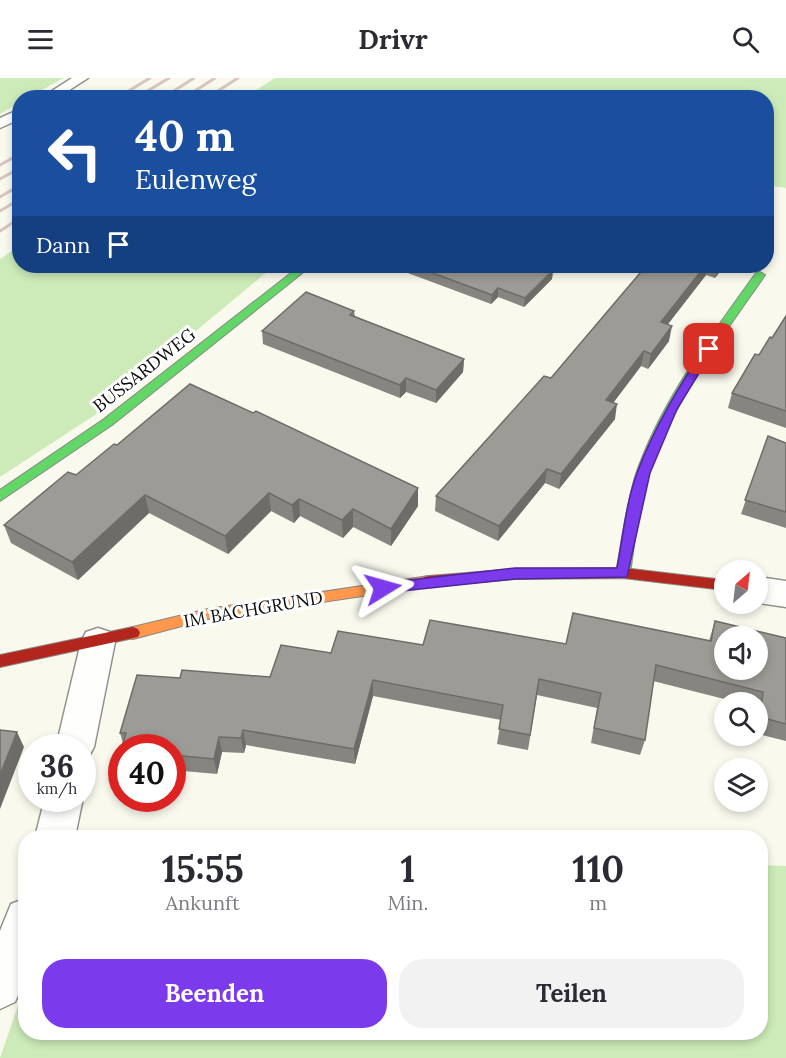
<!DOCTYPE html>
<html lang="de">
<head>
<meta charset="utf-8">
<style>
	:root { --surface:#fff; --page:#f2f2f3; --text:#2b2b33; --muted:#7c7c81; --accent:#7c3aed }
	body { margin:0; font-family:Lora,serif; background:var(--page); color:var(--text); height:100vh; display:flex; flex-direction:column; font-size:22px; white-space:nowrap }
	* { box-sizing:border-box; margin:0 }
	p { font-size:20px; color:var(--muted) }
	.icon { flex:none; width:33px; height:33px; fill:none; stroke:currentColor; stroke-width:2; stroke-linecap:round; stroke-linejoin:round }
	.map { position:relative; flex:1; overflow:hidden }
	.details { position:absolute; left:18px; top:752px; width:750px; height:210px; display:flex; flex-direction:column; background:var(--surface); border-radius:24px; box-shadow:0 3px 9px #0003 }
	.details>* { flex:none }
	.banner { position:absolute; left:12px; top:12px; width:762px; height:183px; border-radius:24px; box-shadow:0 3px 9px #0003; background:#1a4fa0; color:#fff; overflow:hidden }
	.needle { width:39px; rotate:28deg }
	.tools { position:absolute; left:714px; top:482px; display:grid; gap:12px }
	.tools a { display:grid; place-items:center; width:54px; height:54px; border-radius:50%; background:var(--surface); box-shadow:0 3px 9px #0003; font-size:30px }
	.speed { position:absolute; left:18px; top:656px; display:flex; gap:12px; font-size:30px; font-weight:700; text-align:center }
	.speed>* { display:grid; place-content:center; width:78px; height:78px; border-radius:50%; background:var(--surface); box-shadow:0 3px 9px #0003; line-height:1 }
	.speed small { font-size:15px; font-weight:400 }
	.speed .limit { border:9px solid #d22; background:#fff; color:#111 }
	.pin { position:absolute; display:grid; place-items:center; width:51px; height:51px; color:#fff; margin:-26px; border-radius:12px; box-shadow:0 3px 9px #0006 }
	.me { position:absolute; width:66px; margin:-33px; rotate:82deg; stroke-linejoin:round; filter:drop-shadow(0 0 4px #0008) }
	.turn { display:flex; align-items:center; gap:21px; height:126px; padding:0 24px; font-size:27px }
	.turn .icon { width:78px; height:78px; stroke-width:2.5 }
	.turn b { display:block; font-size:42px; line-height:51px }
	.then { display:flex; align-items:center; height:57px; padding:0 24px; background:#0003; gap:12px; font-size:22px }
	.eta { display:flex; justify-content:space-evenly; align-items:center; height:102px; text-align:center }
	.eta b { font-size:36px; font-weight:700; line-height:42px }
	.primary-button { display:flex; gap:12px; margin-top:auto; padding:12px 24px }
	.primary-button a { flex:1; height:69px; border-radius:24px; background:var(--accent); color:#fff; font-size:24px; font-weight:700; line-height:69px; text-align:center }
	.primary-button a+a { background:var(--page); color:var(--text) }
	header { display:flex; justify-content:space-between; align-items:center; height:78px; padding:0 24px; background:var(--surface); font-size:27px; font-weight:700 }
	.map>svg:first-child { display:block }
</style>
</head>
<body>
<header><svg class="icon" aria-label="menu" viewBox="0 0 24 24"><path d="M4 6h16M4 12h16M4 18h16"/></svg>Drivr<svg class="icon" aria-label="search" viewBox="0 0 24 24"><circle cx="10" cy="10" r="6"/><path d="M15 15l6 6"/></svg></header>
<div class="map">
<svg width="786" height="980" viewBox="0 0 786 980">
	<rect width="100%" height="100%" fill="#faf9ee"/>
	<path fill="#cdebb9" d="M0 0H64L29 19 20 20 19 25 0 36Z
		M275 0H786V110L767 107 766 20 245 19Z
		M19 168 20 188H274L95 337 0 399V181Z
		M761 787 786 788V980H0L25 907 26 954H760Z"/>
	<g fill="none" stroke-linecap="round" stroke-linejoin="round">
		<g stroke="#93928d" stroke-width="3">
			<path id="lane" d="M72 0H88L57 20H41Z
				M20 31V41L0 50V40Z"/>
		</g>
		<g stroke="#93928d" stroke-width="3">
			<path id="street" d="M758 499 786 503V529L758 525Z
				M98 550 110 554 115 564 94 669 88 680 82 682V669H56L81 564 86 554Z
				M82 718 83 720 75 759H35L45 720H82Z
				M26 820V899L15 924 0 931V853L11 826Z"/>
		</g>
		<g stroke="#898984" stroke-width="2">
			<path id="fast" d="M300 188H311L112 347 0 423V412L104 341Z
				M760 194 765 197C721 260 674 322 649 395 638 428 635 462 630 495L628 499H618L616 495C622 462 626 428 636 396 662 321 711 258 756 195Z"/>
		</g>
		<g stroke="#898984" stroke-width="2">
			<path id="slow" d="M429 498 434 499 436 503 434 507 429 508 208 541 133 561 128 559 126 555 128 551 133 549 208 531Z"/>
		</g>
		<g stroke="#898984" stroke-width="2">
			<path id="jam" d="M623 490 724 502V512L623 500 515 501 429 508 424 507 422 503 424 499 429 498 515 491Z
				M133 549 138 551 140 555 138 559 0 589V577Z"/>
		</g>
		<use href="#lane" fill="#fefefc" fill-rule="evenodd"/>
		<use href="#street" fill="#fefefc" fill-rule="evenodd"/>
		<use href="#fast" fill="#63d668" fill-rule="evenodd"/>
		<use href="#slow" fill="#ff974d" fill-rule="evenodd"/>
		<use href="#jam" fill="#b3261e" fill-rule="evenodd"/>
		<path stroke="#d8c4c1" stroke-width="3" d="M117 20 150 0
			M136 20 169 0
			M163 20 194 0
			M184 20 215 0
			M207 20 238 0
			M0 87 20 76
			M0 101 20 90
			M0 119 20 107
			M0 133 20 121
			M0 153 20 140"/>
	</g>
	<path fill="#868580" d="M389 188H541L553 192 552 201 524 229 498 219 491 226Z
		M646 188H724L715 200 706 197 668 246 669 263 648 291 641 288 613 325 615 341 559 411 545 405 498 463 435 433 436 418 551 300Z
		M354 233 355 238 464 281 463 294 436 325 406 314 400 320 263 266 262 253Z
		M786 238V350L728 330 732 315 759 277 772 260Z
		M768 358 786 365V450L741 436Z
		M76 397 418 410V428L391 468 353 449 343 460 300 438 294 445 271 433 228 476 149 435 78 502 11 465 4 447Z
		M715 543 786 560V663L758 656V624H736L653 603 645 662 640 677 591 665 597 630 537 617 528 672 497 666 501 642 373 618 355 686 246 667 244 675 222 674 217 696 172 692V669L123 665 120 655 180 600 270 599 331 575 423 567 566 566 709 563Z
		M122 670V700L117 686Z"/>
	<path fill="#6d6c68" d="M705 188H708L706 197 658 259 661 244Z
		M718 188H724L715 200Z
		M553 192 552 201 524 229 525 220Z
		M498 210V219L491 226 492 217Z
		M672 248 669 263 648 291 651 276Z
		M644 273 641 288 604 337 606 322Z
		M464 281 463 294 436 325V312Z
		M406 300V314L400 320V307Z
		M617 326 615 341 559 411 561 396Z
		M547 391 545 405 498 463 499 448Z
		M418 410V428L391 468V451Z
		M269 415 271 433 228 476 225 458Z
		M145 417 149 435 78 502 72 484Z
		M299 421 300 438 294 445 292 427Z
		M353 431V449L343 460 342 442Z
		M373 602V618L355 686 354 671Z
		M243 652 246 667 244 675 241 660Z
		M17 654 24 669 0 731V697Z
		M219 659 222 674 217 696 214 681Z"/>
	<path fill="#9c9b95" stroke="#6d6c68" stroke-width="1.5" fill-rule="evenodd" d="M414 188H541L553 192 525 220 498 210 492 217Z
		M646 188H705L661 244 672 248 651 276 644 273 606 322 617 326 561 396 547 391 499 448 436 418 544 298 551 300Z
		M306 214 354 233 350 237 464 281 436 312 406 300 400 307 262 253Z
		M786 238V333L732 315 755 276 759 277 770 259 772 260Z
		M190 306 253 335 256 333 418 410 391 451 353 431 342 442 299 421 292 427 269 415 225 458 145 417 72 484 4 447 68 394 76 397 114 366 117 367Z
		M768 358 786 365V434L745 422Z
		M573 535 711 563 715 543 786 560V646L760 639 763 614 656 587 645 662 594 650 601 615 539 601 530 657 499 651 503 627 373 602 354 671 243 652 241 660 219 659 214 681 172 677V669H122L126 655H120L137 597 180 600 182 592 270 599 281 567 331 575 338 553 423 567 430 542 566 566ZM724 558H758V591H724Z
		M0 652 17 654 0 697Z
		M122 670V687L117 686Z"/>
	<path fill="#7c3aed" stroke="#51269a" stroke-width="1.5" d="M709 267 714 271 677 331 650 395 627 499 515 501 383 515 378 514 376 510 383 505 515 490H617C623 458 626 425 637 395 654 349 679 309 705 268Z"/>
	<g text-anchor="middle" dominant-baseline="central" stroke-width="6" stroke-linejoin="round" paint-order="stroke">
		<g font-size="18" fill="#0b0b0b" stroke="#fff">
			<text transform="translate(144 292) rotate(-38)">BUSSARDWEG</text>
			<text transform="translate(253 531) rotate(-10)">IM BACHGRUND</text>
		</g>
	</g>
</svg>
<div class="tools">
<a><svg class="needle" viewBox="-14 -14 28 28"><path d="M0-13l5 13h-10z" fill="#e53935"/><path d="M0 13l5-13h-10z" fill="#7c7c81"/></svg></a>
<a><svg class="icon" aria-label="sound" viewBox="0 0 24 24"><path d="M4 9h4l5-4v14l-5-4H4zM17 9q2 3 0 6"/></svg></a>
<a><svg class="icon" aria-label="search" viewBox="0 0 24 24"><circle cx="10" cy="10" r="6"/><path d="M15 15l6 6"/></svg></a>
<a><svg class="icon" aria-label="layers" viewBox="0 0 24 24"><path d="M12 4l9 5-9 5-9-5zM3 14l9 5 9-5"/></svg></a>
</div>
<div class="speed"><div>36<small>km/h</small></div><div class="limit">40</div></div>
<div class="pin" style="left:709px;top:271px;background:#d93025"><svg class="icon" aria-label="arrive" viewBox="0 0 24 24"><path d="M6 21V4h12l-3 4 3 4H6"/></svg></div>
<svg class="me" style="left:383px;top:510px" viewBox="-20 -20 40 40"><path d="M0-17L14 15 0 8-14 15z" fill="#7c3aed" stroke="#fff" stroke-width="4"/></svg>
<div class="banner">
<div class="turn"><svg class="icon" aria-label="left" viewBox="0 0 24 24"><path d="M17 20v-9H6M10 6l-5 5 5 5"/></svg><div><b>40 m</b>Eulenweg</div></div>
<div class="then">Dann<svg class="icon" aria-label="arrive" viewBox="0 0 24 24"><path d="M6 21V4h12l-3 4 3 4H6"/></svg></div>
</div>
<section class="details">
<div class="eta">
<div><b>15:55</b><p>Ankunft</p></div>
<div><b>1</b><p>Min.</p></div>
<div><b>110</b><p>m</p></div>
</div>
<div class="primary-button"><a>Beenden</a><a>Teilen</a></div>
</section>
</div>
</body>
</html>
